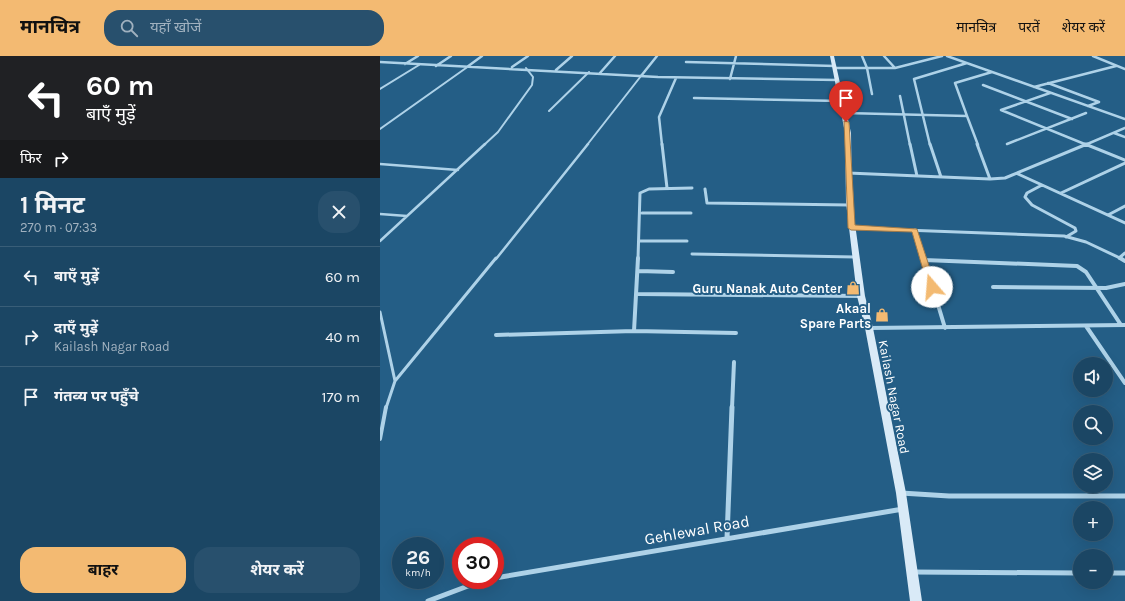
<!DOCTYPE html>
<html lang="hi">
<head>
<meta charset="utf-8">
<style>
	:root { --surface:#1b4664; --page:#28506d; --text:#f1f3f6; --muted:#a0b1bf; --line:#395e78; --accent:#f3ba72 }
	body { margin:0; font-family:Karla,"Noto Sans Devanagari",sans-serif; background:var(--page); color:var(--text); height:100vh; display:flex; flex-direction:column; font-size:15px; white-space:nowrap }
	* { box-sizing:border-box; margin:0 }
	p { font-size:13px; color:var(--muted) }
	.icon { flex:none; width:22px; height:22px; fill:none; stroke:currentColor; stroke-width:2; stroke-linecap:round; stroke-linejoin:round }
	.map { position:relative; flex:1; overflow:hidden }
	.side { display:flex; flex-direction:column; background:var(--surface); width:380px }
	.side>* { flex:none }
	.top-card { background:#202124; color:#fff; overflow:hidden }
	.controls { position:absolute; left:693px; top:301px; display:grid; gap:8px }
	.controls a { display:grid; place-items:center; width:40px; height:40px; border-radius:50%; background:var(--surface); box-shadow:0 4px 16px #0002,0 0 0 1px var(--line); font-size:20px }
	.speed { position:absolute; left:12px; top:481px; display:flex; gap:8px; font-size:20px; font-weight:700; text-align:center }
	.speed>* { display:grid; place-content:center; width:52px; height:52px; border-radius:50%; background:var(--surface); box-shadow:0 4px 16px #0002,0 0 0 1px var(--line); line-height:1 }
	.speed small { font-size:10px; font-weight:400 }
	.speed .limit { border:6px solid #d22; background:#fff; color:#111 }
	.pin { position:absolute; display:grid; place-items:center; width:34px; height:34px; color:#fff; margin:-41px -17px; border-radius:50% 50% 50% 0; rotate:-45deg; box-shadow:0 0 4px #0007 }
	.pin .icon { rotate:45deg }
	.me { position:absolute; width:44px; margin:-22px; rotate:342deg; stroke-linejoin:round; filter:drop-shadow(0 0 3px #0008) }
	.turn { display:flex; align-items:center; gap:14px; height:84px; padding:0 20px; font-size:18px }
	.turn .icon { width:52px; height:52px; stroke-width:2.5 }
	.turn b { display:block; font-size:28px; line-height:34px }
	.then { display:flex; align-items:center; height:38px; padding:0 20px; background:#0003; gap:8px; font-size:15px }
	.round { display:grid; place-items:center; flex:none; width:42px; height:42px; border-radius:16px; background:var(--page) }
	.headline { display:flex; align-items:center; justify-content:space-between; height:68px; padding:0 20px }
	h1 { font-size:24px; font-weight:700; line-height:30px }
	.cta { display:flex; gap:8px; margin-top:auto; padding:8px 20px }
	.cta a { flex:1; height:46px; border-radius:16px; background:var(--accent); color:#111; font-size:16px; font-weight:700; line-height:46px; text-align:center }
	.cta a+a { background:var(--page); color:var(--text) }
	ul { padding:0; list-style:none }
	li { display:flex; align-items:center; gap:12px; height:60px; padding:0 20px; border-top:1px solid var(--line) }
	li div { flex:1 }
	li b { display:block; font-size:15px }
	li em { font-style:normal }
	header { display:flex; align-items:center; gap:24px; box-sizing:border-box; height:56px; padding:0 20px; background:var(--accent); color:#111 }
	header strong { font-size:19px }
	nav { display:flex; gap:22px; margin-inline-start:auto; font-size:14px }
	.search { width:280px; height:36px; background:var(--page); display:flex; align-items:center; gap:10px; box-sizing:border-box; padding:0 14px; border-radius:16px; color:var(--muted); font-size:15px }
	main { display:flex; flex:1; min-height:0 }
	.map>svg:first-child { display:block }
</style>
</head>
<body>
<header>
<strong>मानचित्र</strong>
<div class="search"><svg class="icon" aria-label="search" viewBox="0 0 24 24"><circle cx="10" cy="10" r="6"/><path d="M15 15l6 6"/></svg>यहाँ खोजें</div>
<nav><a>मानचित्र</a><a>परतें</a><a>शेयर करें</a></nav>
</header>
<main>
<section class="side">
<div class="top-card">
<div class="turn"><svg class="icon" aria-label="left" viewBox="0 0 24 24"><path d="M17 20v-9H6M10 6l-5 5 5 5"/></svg><div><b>60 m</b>बाएँ मुड़ें</div></div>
<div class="then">फिर<svg class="icon" aria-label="right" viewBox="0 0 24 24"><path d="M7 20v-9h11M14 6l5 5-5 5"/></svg></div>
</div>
<div class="headline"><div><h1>1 मिनट</h1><p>270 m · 07:33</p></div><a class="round"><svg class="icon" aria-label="close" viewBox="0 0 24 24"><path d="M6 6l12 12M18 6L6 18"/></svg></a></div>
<ul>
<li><svg class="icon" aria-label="left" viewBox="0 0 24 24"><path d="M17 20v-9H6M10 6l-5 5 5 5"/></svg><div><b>बाएँ मुड़ें</b></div><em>60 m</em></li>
<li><svg class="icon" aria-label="right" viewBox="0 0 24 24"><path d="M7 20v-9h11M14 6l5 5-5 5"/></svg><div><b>दाएँ मुड़ें</b><p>Kailash Nagar Road</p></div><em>40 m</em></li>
<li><svg class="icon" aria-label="arrive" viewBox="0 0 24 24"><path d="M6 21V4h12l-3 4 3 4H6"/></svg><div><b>गंतव्य पर पहुँचे</b></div><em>170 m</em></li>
</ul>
<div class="cta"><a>बाहर</a><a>शेयर करें</a></div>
</section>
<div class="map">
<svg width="745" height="545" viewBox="0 0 745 545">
	<rect width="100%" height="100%" fill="#245e86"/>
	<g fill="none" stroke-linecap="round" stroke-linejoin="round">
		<path stroke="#aed2e8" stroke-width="2" d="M0 33 39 9
			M169 55 209 16
			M0 73 86 12
			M104 89 118 76 152 29 153 21 146 12
			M207 89 261 20"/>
		<path stroke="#aed2e8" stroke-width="2.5" d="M0 108 78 114
			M0 158 27 160
			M0 185 105 88
			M116 203 208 88"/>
		<path stroke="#aed2e8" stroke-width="3" d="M0 256 15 325
			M6 352 15 325 116 202"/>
		<path stroke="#aed2e8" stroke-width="4" d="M0 383 6 351"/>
		<path stroke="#aed2e8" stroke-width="2.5" d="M482 0 487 12 492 38
			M504 0 515 12
			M567 0 745 63
			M713 0 745 13
			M0 6 278 21 457 24
			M306 6 455 10
			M25 8 38 0
			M56 10 71 0
			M87 11 102 0
			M132 11 148 0
			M456 12H515L562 0
			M176 14 192 0
			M220 17 235 0
			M261 20 277 0
			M350 23 356 0
			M668 27 719 46 708 50
			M603 29 692 63
			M654 31 736 10
			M670 37 621 54 707 89
			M520 40 530 89
			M314 42 462 45
			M465 57 587 60 598 89
			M587 60 575 27 612 16
			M734 77 745 81
			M627 88 706 57
			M282 89 279 61 296 22
			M550 89 534 23 587 7
			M705 89 745 72"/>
		<path stroke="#aed2e8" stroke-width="3" d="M282 88 287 132
			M530 88 537 120
			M550 88 561 121
			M597 88 610 123
			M705 88 745 104
			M468 117 610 123 625 122 707 88
			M638 118 745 167
			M662 129 647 137 645 141 652 149 695 172 696 175 686 181
			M325 133 327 147 469 149
			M681 137 745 107
			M262 157H311
			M728 159 745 150
			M471 172 684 180 706 186 742 203
			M535 174 544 203
			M259 185H307
			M312 198 475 201
			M739 202 745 197
			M258 203 260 137 269 133 312 132"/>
		<path stroke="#aed2e8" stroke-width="4" d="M544 202 565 272
			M740 202 745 205
			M544 204 697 210 706 216 741 269
			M259 215 293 216
			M613 231 726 232 745 228
			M258 238 481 240
			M706 270 745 327
			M489 272 745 269
			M254 275 258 202
			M116 279 254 275 356 277
			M352 352 354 306"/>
		<path stroke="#aed2e8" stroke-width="5" d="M521 437 569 440H745
			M347 482 352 351
			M532 516 700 517
			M726 517H745
			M115 522 523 453
			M48 545 104 524"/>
		<path fill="#d9eaf7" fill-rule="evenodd" d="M450 0H454L471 77 472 146 485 240 493 272 526 437 542 545H530L516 437 485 272 477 240 466 146 465 77Z"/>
	</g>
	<path fill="#f3ba72" stroke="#9e794a" d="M464 65 469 66 475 169 537 173 556 231 555 233H549L548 231 532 176 471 174 468 172Z"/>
	<defs>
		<g id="shop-bare" transform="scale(1.08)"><path d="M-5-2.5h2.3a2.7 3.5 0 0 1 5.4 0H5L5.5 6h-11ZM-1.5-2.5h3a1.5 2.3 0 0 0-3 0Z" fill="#f3ba72" stroke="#245e86" stroke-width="2.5" paint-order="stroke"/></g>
	</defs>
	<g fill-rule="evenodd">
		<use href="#shop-bare" x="473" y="232"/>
		<use href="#shop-bare" x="502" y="259"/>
	</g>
	<g text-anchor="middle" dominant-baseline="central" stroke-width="4" stroke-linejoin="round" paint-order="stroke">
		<g font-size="13" font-weight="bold" fill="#fff" stroke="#245e86" text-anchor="end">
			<text x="462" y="232">Guru Nanak Auto Center</text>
			<text x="491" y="252">Akaal<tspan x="491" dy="15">Spare Parts</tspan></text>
		</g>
		<g font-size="13" fill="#fff" stroke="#245e86">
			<text transform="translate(514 341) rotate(79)">Kailash Nagar Road</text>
		</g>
		<g font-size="16" fill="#fff" stroke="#245e86">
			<text transform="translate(317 474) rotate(-10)">Gehlewal Road</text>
		</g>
	</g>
</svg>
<div class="controls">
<a><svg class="icon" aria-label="sound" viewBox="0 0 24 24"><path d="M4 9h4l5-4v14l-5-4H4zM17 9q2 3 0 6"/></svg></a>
<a><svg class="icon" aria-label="search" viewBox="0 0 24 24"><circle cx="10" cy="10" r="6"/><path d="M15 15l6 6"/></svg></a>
<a><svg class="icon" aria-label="layers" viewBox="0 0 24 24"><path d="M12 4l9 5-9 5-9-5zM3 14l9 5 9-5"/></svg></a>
<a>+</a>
<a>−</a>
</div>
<div class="speed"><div>26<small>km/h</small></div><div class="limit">30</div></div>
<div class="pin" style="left:466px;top:66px;background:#d93025"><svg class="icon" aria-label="arrive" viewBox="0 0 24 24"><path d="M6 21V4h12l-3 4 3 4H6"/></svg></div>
<svg class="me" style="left:552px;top:231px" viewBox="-20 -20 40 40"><circle r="19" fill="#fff"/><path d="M0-13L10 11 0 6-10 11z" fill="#f3ba72"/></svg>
</div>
</main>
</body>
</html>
